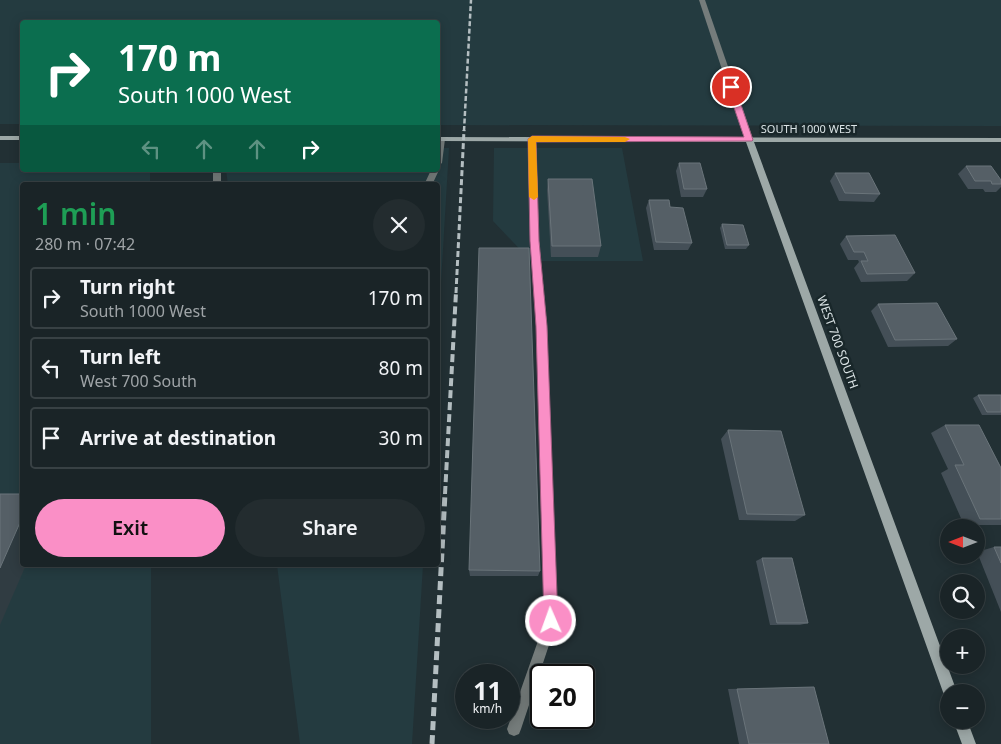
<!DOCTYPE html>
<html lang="en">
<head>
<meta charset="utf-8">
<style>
	:root { --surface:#1a2427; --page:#232c2f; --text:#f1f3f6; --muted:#9fa4a7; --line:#384144; --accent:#fa8fc6 }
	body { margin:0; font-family:"Noto Sans",sans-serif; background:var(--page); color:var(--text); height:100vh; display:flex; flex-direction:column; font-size:19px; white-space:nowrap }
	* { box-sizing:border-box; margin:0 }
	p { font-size:16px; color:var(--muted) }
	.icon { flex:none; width:28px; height:28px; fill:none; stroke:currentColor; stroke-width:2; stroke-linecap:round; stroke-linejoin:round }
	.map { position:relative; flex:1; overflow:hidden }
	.panel { position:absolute; left:20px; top:182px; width:420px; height:385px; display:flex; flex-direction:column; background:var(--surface); border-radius:5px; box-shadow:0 2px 12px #0003,0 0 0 1px var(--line) }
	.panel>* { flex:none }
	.guide { position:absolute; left:20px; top:20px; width:420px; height:152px; border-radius:5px; box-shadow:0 2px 12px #0003,0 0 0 1px var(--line); background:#0b6e4f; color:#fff; overflow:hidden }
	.needle { width:32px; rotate:270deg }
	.controls { position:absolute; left:940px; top:519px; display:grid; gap:10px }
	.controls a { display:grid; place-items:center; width:45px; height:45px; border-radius:50%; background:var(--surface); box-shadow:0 2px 12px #0003,0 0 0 1px var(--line); font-size:25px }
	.speed { position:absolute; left:455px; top:664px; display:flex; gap:10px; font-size:25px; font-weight:700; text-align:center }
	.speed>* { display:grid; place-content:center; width:65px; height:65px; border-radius:50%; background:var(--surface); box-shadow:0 2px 12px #0003,0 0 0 1px var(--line); line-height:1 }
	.speed small { font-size:12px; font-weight:400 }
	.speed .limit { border:2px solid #111; border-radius:8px; background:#fff; color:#111 }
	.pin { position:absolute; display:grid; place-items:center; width:42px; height:42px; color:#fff; margin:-21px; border:2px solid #fff; border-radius:50%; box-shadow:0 1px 5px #0007 }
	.me { position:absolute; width:55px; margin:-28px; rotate:358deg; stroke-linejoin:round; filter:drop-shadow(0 0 4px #0008) }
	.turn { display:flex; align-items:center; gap:18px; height:105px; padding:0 15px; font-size:22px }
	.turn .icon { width:65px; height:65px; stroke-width:2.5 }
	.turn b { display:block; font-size:35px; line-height:42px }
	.lanes { display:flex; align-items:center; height:48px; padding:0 15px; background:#0003; justify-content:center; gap:25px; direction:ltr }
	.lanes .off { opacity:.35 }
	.round { display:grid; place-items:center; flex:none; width:52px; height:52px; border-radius:26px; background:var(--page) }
	.summary { display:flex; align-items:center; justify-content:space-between; height:85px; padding:0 15px }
	h1 { font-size:30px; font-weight:600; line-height:38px; color:#1e9e55 }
	.primary-button { display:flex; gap:10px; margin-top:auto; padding:10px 15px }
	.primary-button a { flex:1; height:58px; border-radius:30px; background:var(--accent); color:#111; font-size:20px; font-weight:600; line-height:58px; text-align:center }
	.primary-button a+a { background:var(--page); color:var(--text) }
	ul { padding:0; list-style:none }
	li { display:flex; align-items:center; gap:15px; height:62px; margin:0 10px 8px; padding:0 5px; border:2px solid var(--line); border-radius:5px }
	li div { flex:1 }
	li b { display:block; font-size:19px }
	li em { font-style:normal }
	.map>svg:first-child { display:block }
</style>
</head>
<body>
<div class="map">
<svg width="1001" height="744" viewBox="0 0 1001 744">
	<rect width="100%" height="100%" fill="#223034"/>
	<path fill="#243b40" d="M0 0H1001V126L438 125V22H22V124H0Z
		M438 148H449L438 333V185H228L226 170H438Z
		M494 148H622L643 261H531L493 221Z
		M0 163H22V170H150V185H22V565H151V744H0Z
		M277 565H423L412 744H300Z"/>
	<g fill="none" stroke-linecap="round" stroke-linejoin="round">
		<path fill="#757c7b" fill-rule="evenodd" d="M438 137H444L445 139 442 163 438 166Z
			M529 137H532L536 139 539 241 547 326 557 621 521 729 519 734 514 736 509 734 507 729 545 621 537 326 531 241Z
			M438 168 439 170 432 185H424L431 170H438Z
			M213 170H221V185H213Z"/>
		<path fill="#757c7b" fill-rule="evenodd" d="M699 0H705L753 139 752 141H749L745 139Z"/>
		<path fill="#9da8a7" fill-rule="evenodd" d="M0 136H22V140H0Z
			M438 137 1001 138V142H754L957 692H949V698L945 697 943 692 746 142 438 141Z
			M953 720H967L976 744H962Z"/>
		<path stroke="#b4bec1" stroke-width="2.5" stroke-dasharray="5 2.5" stroke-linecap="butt" d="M464 131 471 0"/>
		<path stroke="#b4bec1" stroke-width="3" stroke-dasharray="6 3" stroke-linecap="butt" d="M456 293 464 130"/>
		<path stroke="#b4bec1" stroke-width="4" stroke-dasharray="8 4" stroke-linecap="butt" d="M445 494 456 292"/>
		<path stroke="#b4bec1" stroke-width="5" stroke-dasharray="9 5" stroke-linecap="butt" d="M432 744 445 493"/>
	</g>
	<path fill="#444f57" d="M679 163 707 189 703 197H681L676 171Z
		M966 166 1001 180V187L996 192H985L983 189H968L958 174Z
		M835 173 880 194 874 202 839 201 830 181Z
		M548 179 601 246 598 257H551L547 190Z
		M649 200 670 207 692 243 688 250H654L646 208Z
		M722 224 749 245 746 249H725L720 228Z
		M846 236 915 273 907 281 861 282 854 268 859 262 858 260H848L840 244Z
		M878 304 957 339 948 346 888 347 871 311Z
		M978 395H1001V415H982L973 398Z
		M945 425 1001 468V525H964L941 473 948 469 931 433Z
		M728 430 805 515 795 521 739 520 721 439Z
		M994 547H1001V612L977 552Z
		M762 558 808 623 800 625H770L756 561Z
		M469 570 540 571 538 576H470Z
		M814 687 829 744H739L728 689Z"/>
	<path fill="#303c42" d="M22 518V565H26L0 625V568Z"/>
	<path fill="#555f66" stroke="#6a747a" d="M679 163H700L707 189H684Z
		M966 166H991L1001 180V184H992L991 181H975Z
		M835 173H869L880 194 845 193Z
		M548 179H592L601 246H552Z
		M649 200H669L670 207 683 208 692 243 656 242Z
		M722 224 743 225 749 245H727Z
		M895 235 915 273 867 274 861 261H868L864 252H854L846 236Z
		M479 248H529L540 571 469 570Z
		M937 303 957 339 895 340 878 304Z
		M978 395H1001V412H987Z
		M945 425H979L1001 468V519H980L955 465H964Z
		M728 430 781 431 805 515 747 514Z
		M0 494H22V518L0 568Z
		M994 547H1001V563Z
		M762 558H792L808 623H777Z
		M814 687 829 744H749L737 689Z"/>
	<path fill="#fa8fc6" stroke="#a25d81" d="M728 85 735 87 753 140 752 141 536 142 539 241 547 326 558 621 556 626 551 628 546 626 544 621 536 326 530 241 528 139 532 136 744 137 727 87Z"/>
	<path fill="#f59e0b" d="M532 136 625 137 630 139 625 142H536L538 197 534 200 529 197 528 139Z"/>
	<g text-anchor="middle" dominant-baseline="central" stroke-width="5" stroke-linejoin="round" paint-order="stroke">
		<g font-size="11" fill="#dbe4e6" stroke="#19272a">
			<text x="809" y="128">SOUTH 1000 WEST</text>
		</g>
		<g font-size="12" fill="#dbe4e6" stroke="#19272a">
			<text transform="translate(838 342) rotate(70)">WEST 700 SOUTH</text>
		</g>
	</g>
</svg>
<div class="controls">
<a><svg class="needle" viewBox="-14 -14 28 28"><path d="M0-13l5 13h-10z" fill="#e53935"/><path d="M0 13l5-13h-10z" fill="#9fa4a7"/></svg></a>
<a><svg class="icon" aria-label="search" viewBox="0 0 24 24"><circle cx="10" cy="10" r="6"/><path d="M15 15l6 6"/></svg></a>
<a>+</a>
<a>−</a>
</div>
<div class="speed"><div>11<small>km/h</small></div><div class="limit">20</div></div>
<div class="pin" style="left:731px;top:87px;background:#d93025"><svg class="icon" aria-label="arrive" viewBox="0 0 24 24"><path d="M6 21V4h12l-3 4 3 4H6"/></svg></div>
<svg class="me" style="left:551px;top:621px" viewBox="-20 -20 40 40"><circle r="17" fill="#fa8fc6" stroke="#fff" stroke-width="3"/><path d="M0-11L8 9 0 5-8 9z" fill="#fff"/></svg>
<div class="guide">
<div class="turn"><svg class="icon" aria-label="right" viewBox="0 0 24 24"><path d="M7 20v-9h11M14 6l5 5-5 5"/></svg><div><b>170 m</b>South 1000 West</div></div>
<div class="lanes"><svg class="icon off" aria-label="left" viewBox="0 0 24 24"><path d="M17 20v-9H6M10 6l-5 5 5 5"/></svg><svg class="icon off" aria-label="ahead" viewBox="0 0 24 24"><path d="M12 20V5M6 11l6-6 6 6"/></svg><svg class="icon off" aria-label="ahead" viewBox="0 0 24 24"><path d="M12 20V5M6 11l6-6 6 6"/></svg><svg class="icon" aria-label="right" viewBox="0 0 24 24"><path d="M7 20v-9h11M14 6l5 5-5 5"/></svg></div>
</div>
<section class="panel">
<div class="summary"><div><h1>1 min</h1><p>280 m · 07:42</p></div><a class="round"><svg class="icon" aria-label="close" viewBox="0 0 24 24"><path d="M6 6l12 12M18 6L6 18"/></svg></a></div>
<ul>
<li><svg class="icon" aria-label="right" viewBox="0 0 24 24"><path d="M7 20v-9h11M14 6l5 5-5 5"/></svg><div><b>Turn right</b><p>South 1000 West</p></div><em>170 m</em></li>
<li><svg class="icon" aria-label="left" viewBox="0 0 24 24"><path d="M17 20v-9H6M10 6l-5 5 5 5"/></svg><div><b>Turn left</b><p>West 700 South</p></div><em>80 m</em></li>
<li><svg class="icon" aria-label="arrive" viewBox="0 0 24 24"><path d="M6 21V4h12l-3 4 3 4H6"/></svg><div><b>Arrive at destination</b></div><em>30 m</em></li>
</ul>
<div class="primary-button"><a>Exit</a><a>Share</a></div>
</section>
</div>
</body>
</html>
